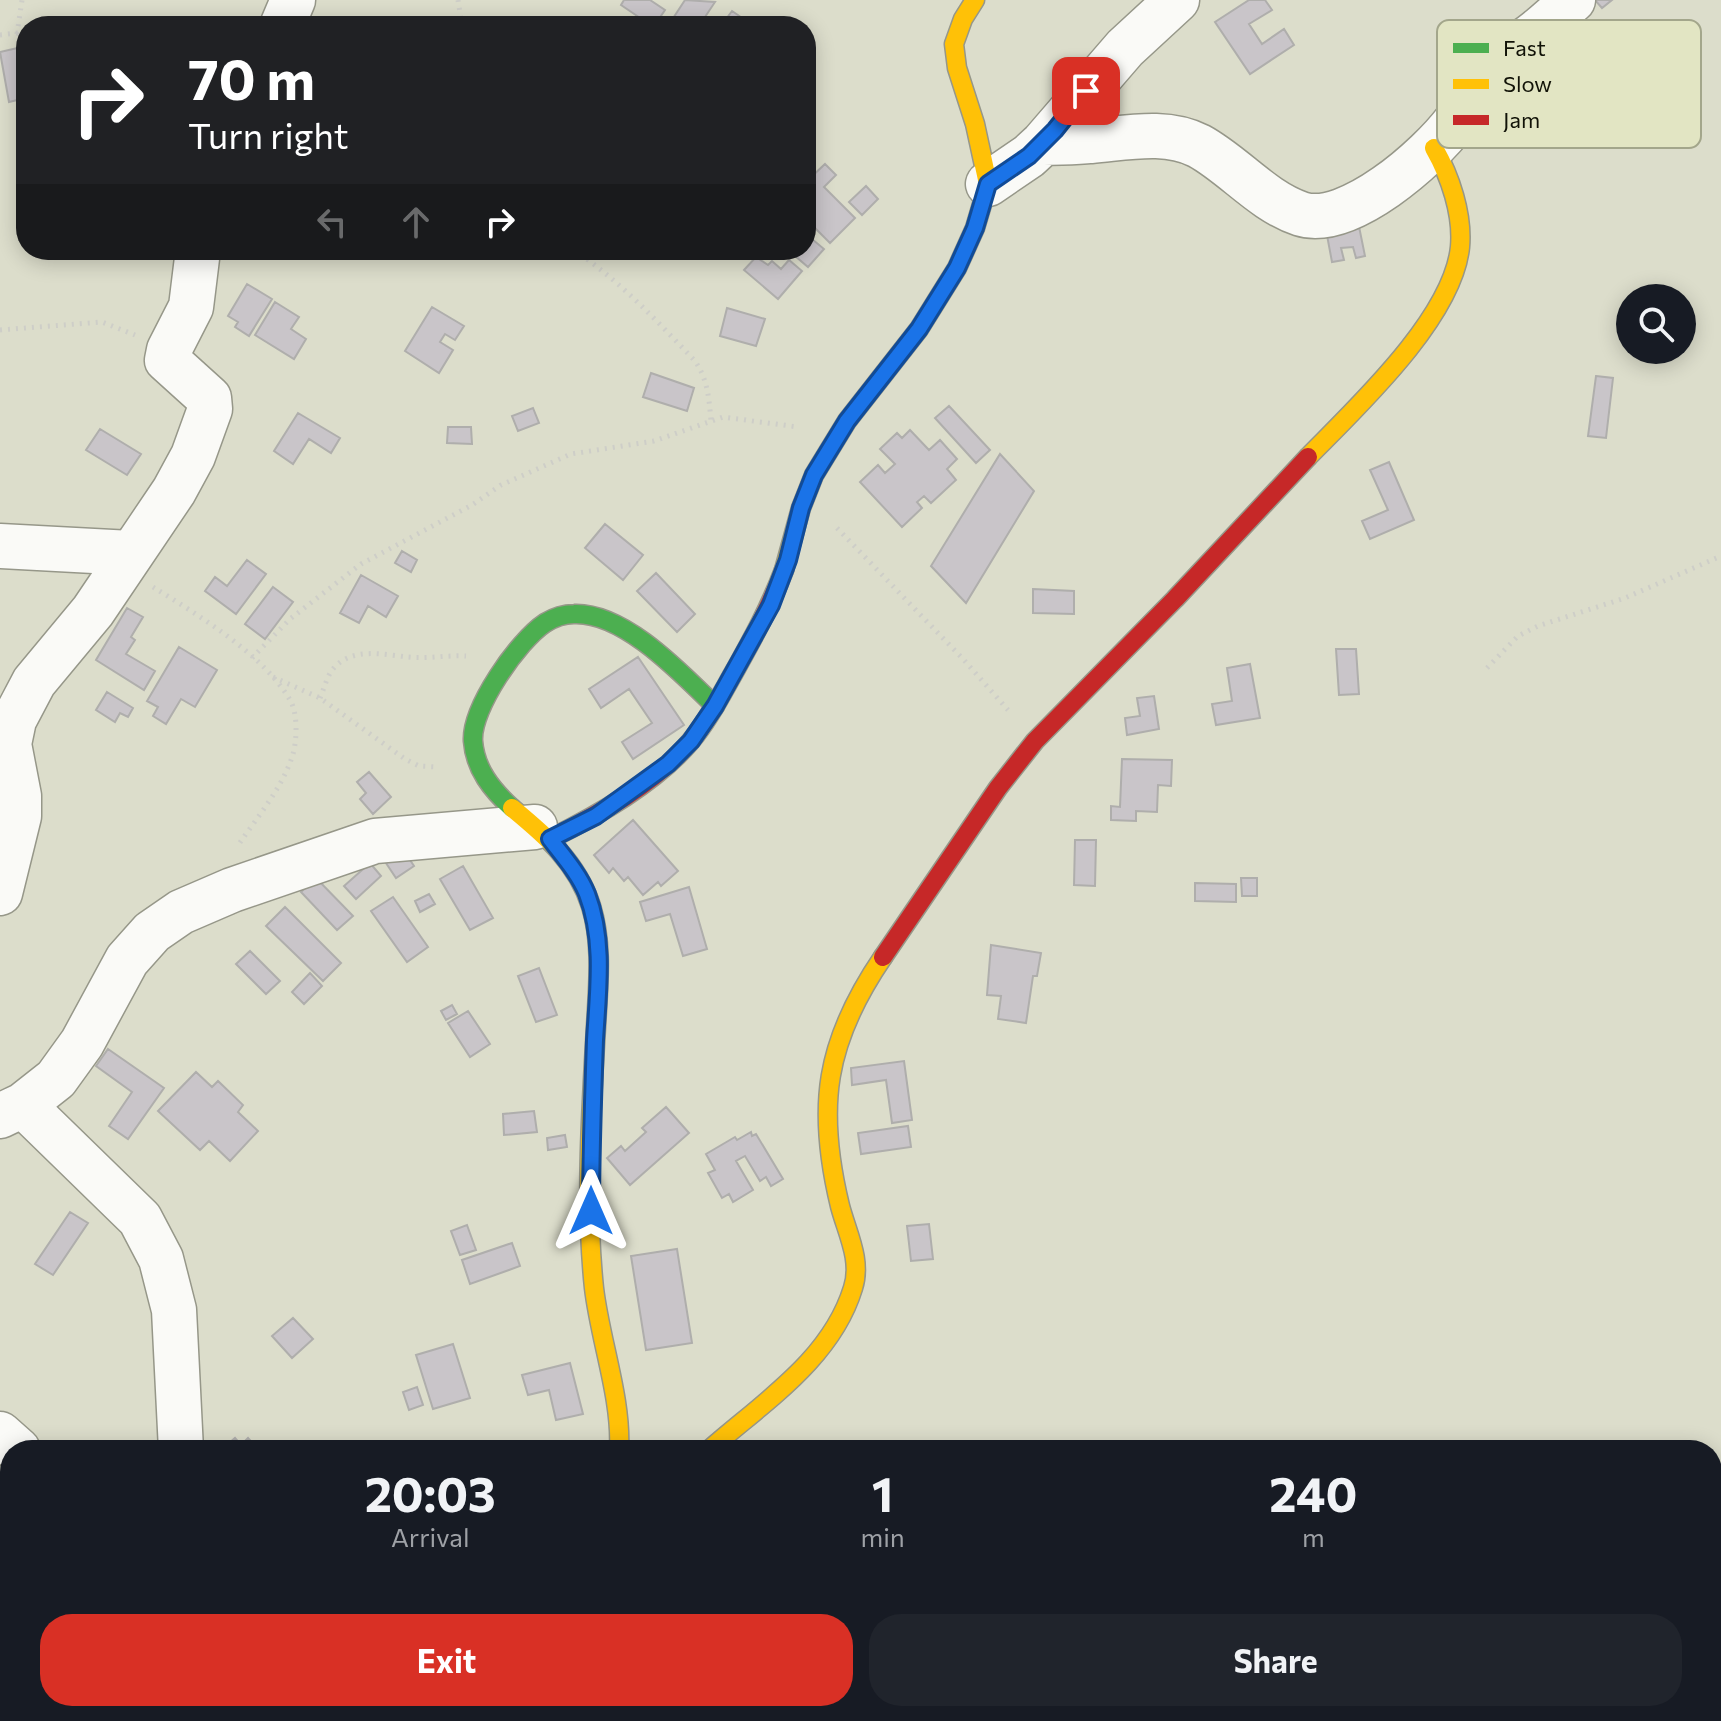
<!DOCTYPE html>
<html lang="en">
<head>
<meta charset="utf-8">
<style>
	:root { --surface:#171b24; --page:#20242c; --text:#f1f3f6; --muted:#9ea1a6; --accent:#d93025 }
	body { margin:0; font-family:Commissioner,sans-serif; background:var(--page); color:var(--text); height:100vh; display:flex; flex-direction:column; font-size:30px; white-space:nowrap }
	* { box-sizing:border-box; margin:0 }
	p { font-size:26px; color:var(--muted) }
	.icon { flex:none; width:44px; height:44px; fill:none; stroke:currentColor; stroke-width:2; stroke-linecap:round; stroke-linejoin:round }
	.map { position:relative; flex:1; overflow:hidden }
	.sheet { position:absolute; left:0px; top:1440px; width:1722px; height:282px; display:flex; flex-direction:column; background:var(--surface); border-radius:32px 32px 0 0; box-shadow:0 4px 20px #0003 }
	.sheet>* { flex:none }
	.hud { position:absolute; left:16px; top:16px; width:800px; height:244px; border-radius:32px; box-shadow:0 4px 20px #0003; background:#202124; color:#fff; overflow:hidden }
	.tools { position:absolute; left:1616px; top:284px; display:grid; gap:16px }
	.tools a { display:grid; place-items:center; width:80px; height:80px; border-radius:50%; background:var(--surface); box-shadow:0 4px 20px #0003; font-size:40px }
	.pin { position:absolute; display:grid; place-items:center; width:68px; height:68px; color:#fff; margin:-34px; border-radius:16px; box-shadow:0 4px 12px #0006 }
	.me { position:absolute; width:88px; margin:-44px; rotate:0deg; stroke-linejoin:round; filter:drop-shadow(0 0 6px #0008) }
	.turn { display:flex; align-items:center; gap:28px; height:168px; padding:0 40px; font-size:36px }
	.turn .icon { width:104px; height:104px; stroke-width:2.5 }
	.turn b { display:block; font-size:56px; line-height:68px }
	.lanes { display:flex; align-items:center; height:76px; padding:0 40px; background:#0003; justify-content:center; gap:40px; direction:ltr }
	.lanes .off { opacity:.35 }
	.eta { display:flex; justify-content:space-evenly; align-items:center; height:136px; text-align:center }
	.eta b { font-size:48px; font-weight:700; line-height:56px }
	.button { display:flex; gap:16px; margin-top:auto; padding:16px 40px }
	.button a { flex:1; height:92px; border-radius:32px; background:var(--accent); color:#fff; font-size:32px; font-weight:700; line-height:92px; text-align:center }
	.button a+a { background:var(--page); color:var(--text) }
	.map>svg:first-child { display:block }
</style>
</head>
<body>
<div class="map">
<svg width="1721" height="1721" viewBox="0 0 1721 1721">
	<rect width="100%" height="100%" fill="#dcddcb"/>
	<path fill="#dadcbd" d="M916 1712H1003L1012 1721H907Z"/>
	<path fill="#c9c5c9" stroke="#afaeac" stroke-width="2" d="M624 0H650L665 10 654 26H652L621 5Z
		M685 0 715 2 699 26H668Z
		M1249 0H1265L1272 10 1249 24 1262 44 1284 29 1294 45 1250 74 1215 22Z
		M1595 0H1612L1602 8Z
		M732 11 751 24 750 26H721Z
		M26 46V98L9 102 0 52Z
		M825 164 836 175 824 187 855 218 830 243 806 219V199L813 192 806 182Z
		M866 186 878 199 862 215 849 202Z
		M1353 197 1365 256 1356 258 1353 247 1341 248 1344 260 1332 262 1321 203Z
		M806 234 824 249 808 267 788 250 781 258 771 250H806Z
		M756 257 768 265 772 261 781 269 789 260 802 271 778 299 744 270Z
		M247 284 272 299 249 336 235 327 238 322 228 316Z
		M275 302 299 317 291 329 306 339 294 359 255 335Z
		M432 307 464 326 455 340 445 334 440 342 453 350 439 373 405 351Z
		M727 308 765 319 756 346 720 336Z
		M651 373 694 388 687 411 643 397Z
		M1596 376 1613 378 1606 438 1588 436Z
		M949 406 990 450 976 463 935 418Z
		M533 408 539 423 518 431 512 416Z
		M298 413 340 438 331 453 309 439 293 464 274 451Z
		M448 427H471L472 444 447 443Z
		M100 429 141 454 127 475 86 450Z
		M910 430 929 450 940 440 957 459 947 469 956 480 931 503 924 496 917 502 922 508 902 527 860 482 878 465 885 473 895 464 880 449 897 433 902 438Z
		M1000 454 1034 491 966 603 931 566Z
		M1389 462 1414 520 1370 539 1362 521 1388 510 1370 470Z
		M605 524 643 555 623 580 585 548Z
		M402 551 417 560 411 572 395 563Z
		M247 560 266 574 236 614 205 591 215 577 227 586Z
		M656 573 695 614 677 632 637 591Z
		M361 575 398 596 386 617 368 606 359 623 340 613Z
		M273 587 293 602 265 639 245 624Z
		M1033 589 1074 591V614L1033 613Z
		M127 608 143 617 131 637 135 640 126 654 155 671 144 690 96 660Z
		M179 647 217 670 195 707 181 699 166 724 153 716 158 707 147 701Z
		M1336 649H1356L1359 694 1339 695Z
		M638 657 684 725 633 759 622 742 652 723 629 689 601 708 589 689Z
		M1250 664 1260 718 1216 725 1212 704 1232 701 1227 668Z
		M107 692 133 708 128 717 120 713 115 722 96 710Z
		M1154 696 1159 729 1127 735 1125 718 1140 716 1137 698Z
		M1122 759 1172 760 1171 786 1158 785 1157 812 1136 811V821L1111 820V806L1120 807Z
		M369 772 391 797 373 814 360 799 366 793 357 782Z
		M633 820 678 871 661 886 658 882 643 895 628 877 624 881 613 868 609 873 594 855Z
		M1075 840H1096L1095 886 1074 885Z
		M404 851 414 866 396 878 386 863Z
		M370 863 381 876 356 899 344 886Z
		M463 866 493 918 470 930 440 879Z
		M316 878 353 916 337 930 301 892Z
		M1241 878H1257V896H1242Z
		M1195 883 1236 884V902L1195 901Z
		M689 887 707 949 683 956 670 914 646 921 640 902Z
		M429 894 435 904 420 912 415 901Z
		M393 897 428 947 407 962 371 911Z
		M285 907 341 963 323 981 266 926Z
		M991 945 1041 953 1037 976H1033L1026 1023 998 1019 1001 996 987 995Z
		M250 951 280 981 266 994 236 964Z
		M539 968 557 1015 536 1022 518 976Z
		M310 973 322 986 304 1004 292 992Z
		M452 1005 457 1014 446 1020 441 1011Z
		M468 1011 490 1044 470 1057 448 1023Z
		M108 1049 164 1088 128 1139 109 1126 132 1092 96 1066Z
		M904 1061 912 1120 892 1123 886 1080 852 1085 851 1068Z
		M196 1072 212 1087 218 1081 243 1105 238 1112 258 1131 230 1161 209 1141 200 1150 158 1111Z
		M666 1107 689 1133 630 1185 607 1158 621 1146 625 1151 646 1132 642 1128Z
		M534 1111 537 1132 504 1135 503 1114Z
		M908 1126 911 1147 861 1154 858 1133Z
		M751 1132 752 1136 756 1134 783 1179 771 1186 766 1177 760 1181 745 1156 736 1161 753 1190 733 1202 729 1194 722 1198 708 1173 715 1170 706 1154 735 1137 737 1140Z
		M565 1135 567 1147 548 1150 547 1138Z
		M70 1212 88 1223 53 1275 35 1264Z
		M929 1224 933 1259 911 1261 907 1226Z
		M467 1225 476 1250 460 1255 451 1231Z
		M512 1243 520 1266 470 1284 462 1260Z
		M677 1249 692 1343 646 1350 631 1256Z
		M293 1318 313 1339 292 1358 272 1336Z
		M453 1344 470 1398 433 1409 416 1355Z
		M570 1363 583 1414 556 1420 549 1390 528 1395 522 1375Z
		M417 1387 423 1405 409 1410 403 1392Z
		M235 1438 241 1445 248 1438 259 1450H221Z
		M213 1712H257L246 1721H208L205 1718Z
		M523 1712H542L529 1721Z"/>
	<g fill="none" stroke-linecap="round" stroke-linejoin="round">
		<g stroke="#969789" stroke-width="47">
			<path id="street" d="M282 26 293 0
				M1043 143C1059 142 1075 143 1091 141 1127 138 1166 129 1199 146 1234 165 1262 201 1301 214 1348 229 1429 157 1456 121 1471 102 1479 77 1496 60 1506 51 1520 44 1531 36 1546 25 1559 12 1573 0
				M988 184 1029 156 1043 143 1125 48 1177 0
				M0 546 131 553
				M0 893 19 816V796L9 744 14 720 34 682 93 611 174 491 193 456 210 409 209 398 167 360 169 350 191 307 198 250
				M23 1105 140 1219 161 1259 174 1310 181 1450
				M0 1116 23 1105 56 1079 82 1043 127 960 152 932 181 912 232 890 375 841 535 827
				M0 1434 18 1450
				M170 1721 179 1712
				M432 1721 443 1712"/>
		</g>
		<g stroke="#969789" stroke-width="21">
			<path id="fast" d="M512 808C492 790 475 769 473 741 471 708 518 641 545 623 553 618 564 614 574 614 624 612 681 673 715 706"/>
		</g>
		<g stroke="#969789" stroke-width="21">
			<path id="slow" d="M1308 457C1356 408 1453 318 1460 247 1463 214 1450 176 1434 148
				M784 570 801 508 814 475 847 421 919 329 957 268 975 228 988 184 975 124 957 68 954 44 963 19 975 0
				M512 808C546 836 577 862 591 906 603 945 598 987 596 1027 591 1113 585 1202 594 1288 600 1340 622 1399 619 1450
				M709 1450C762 1403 831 1360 853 1288 862 1260 847 1233 840 1206 816 1107 825 1042 883 957"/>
		</g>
		<g stroke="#969789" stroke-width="21">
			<path id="jam" d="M550 839C598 815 655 783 690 742 707 722 720 697 733 674 752 640 770 607 784 570
				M883 957 998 788 1035 741 1175 599 1308 457"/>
		</g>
		<path stroke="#cecec8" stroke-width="5" stroke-dasharray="2 6" stroke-linecap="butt" d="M458 0 462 26
			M69 26 95 21 119 26
			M17 34 22 0
			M0 35 26 32
			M574 250C620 281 657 321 695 361 708 380 709 399 711 421
			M0 330 102 322 135 335
			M837 528 963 659 1008 710
			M153 587C198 615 263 654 290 700 298 713 297 740 293 754 283 787 258 816 239 844
			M252 658 290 619 361 564 472 505 501 485 571 454 654 441 723 417 798 427
			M1487 668 1518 636 1538 626 1625 598 1721 556
			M273 677 320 698 405 759 419 766 438 767
			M320 698C324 689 327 676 333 669 352 646 385 655 409 657 428 659 447 655 466 656
			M617 1712 620 1721"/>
		<use href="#street" stroke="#fafaf7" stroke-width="44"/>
		<use href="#fast" stroke="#4caf50" stroke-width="18"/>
		<use href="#slow" stroke="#ffc107" stroke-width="18"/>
		<use href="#jam" stroke="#c62828" stroke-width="18"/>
	</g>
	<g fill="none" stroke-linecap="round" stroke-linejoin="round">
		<g stroke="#114b97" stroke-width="20">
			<path id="route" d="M591 1211C591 1154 593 1097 595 1040 598 991 605 941 587 894 579 874 563 856 550 839L596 816 668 764 691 741 715 706 771 605 788 560 801 508 814 475 847 421 919 329 957 268 975 228 988 184 1029 156 1055 130 1086 91"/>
		</g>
		<use href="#route" stroke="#1a73e8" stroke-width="14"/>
	</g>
	<rect x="1437" y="20" width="264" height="128" rx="12" fill="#e2e5c3" stroke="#a3a68b" stroke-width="2"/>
	<rect x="1453" y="43" width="36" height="10" fill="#4caf50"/>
	<rect x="1453" y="79" width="36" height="10" fill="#ffc107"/>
	<rect x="1453" y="115" width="36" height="10" fill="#c62828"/>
	<g font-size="22" fill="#111207">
		<text x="1503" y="56">Fast</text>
		<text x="1503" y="92">Slow</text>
		<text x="1503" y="128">Jam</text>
	</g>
</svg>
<div class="tools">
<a><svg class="icon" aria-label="search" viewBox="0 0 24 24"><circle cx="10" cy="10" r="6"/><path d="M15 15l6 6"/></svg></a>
</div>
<div class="pin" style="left:1086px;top:91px;background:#d93025"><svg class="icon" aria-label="arrive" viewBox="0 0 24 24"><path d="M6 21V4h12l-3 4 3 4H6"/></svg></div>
<svg class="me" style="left:591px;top:1211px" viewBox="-20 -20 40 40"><path d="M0-17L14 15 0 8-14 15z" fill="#1a73e8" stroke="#fff" stroke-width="4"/></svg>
<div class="hud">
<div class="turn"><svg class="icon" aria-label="right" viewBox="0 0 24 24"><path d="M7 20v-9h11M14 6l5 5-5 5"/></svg><div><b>70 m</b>Turn right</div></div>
<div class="lanes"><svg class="icon off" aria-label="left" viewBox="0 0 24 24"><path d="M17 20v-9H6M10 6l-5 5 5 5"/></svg><svg class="icon off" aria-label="ahead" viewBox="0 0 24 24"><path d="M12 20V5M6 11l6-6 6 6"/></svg><svg class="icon" aria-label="right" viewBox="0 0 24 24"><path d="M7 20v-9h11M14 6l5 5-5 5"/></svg></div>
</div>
<section class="sheet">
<div class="eta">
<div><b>20:03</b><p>Arrival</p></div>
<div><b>1</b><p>min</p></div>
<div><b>240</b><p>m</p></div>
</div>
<div class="button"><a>Exit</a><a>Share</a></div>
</section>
</div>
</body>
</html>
